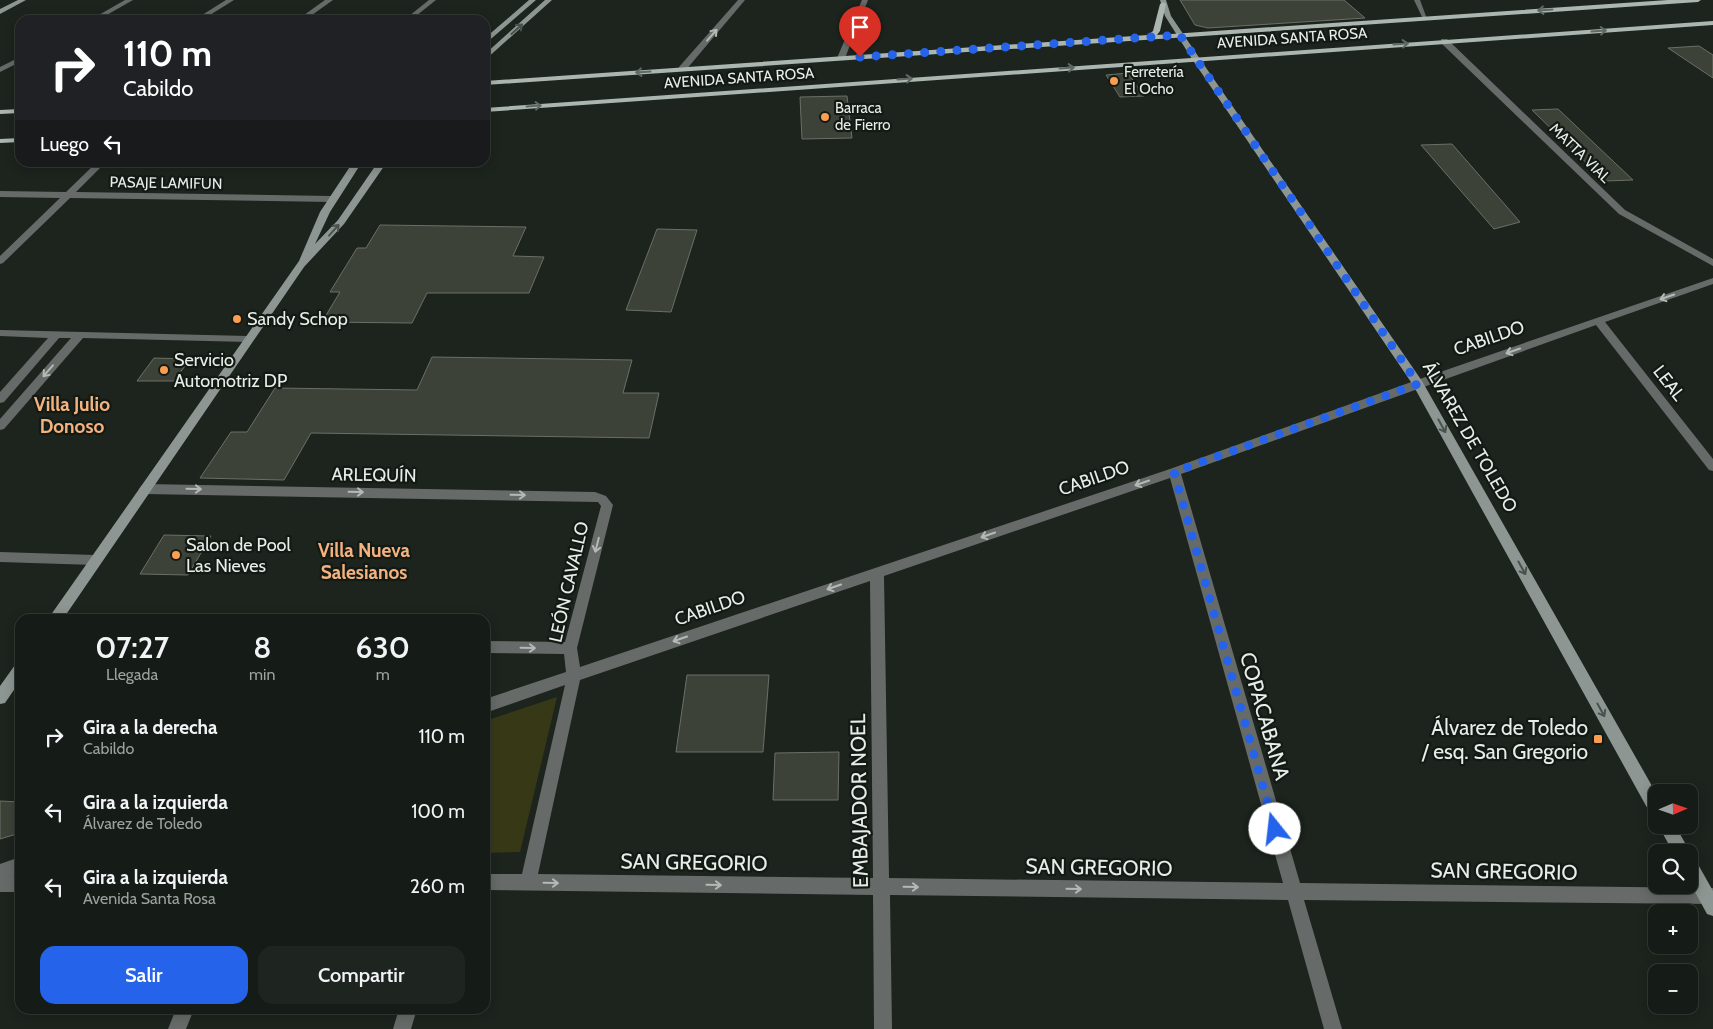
<!DOCTYPE html>
<html lang="es">
<head>
<meta charset="utf-8">
<style>
	:root { --surface:#151b16; --page:#1e241f; --text:#f1f3f6; --muted:#9da1a1; --line:#343935; --accent:#2563eb }
	body { margin:0; font-family:Cabin,sans-serif; background:var(--page); color:var(--text); height:100vh; display:flex; flex-direction:column; font-size:19px; white-space:nowrap }
	* { box-sizing:border-box; margin:0 }
	p { font-size:16px; color:var(--muted) }
	.icon { flex:none; width:28px; height:28px; fill:none; stroke:currentColor; stroke-width:2; stroke-linecap:round; stroke-linejoin:round }
	.map { position:relative; flex:1; overflow:hidden }
	.panel { position:absolute; left:15px; top:614px; width:475px; height:400px; display:flex; flex-direction:column; background:var(--surface); border-radius:15px; box-shadow:0 2px 12px #0003,0 0 0 1px var(--line) }
	.panel>* { flex:none }
	.hud { position:absolute; left:15px; top:15px; width:475px; height:152px; border-radius:15px; box-shadow:0 2px 12px #0003,0 0 0 1px var(--line); background:#202124; color:#fff; overflow:hidden }
	.needle { width:32px; rotate:88deg }
	.controls { position:absolute; left:1648px; top:784px; display:grid; gap:10px }
	.controls a { display:grid; place-items:center; width:50px; height:50px; border-radius:10px; background:var(--surface); box-shadow:0 2px 12px #0003,0 0 0 1px var(--line); font-size:25px }
	.pin { position:absolute; display:grid; place-items:center; width:42px; height:42px; color:#fff; margin:-51px -21px; border-radius:50% 50% 50% 0; rotate:-45deg; box-shadow:0 0 5px #0007 }
	.pin .icon { rotate:45deg }
	.me { position:absolute; width:55px; margin:-28px; rotate:344deg; stroke-linejoin:round; filter:drop-shadow(0 0 4px #0008) }
	.turn { display:flex; align-items:center; gap:18px; height:105px; padding:0 25px; font-size:22px }
	.turn .icon { width:65px; height:65px; stroke-width:2.5 }
	.turn b { display:block; font-size:35px; line-height:42px }
	.then { display:flex; align-items:center; height:48px; padding:0 25px; background:#0003; gap:10px; font-size:19px }
	.eta { display:flex; justify-content:space-evenly; align-items:center; height:85px; text-align:center }
	.eta b { font-size:30px; font-weight:600; line-height:35px }
	.cta { display:flex; gap:10px; margin-top:auto; padding:10px 25px }
	.cta a { flex:1; height:58px; border-radius:15px; background:var(--accent); color:#fff; font-size:20px; font-weight:600; line-height:58px; text-align:center }
	.cta a+a { background:var(--page); color:var(--text) }
	ul { padding:0; list-style:none }
	li { display:flex; align-items:center; gap:15px; height:75px; padding:0 25px }
	li div { flex:1 }
	li b { display:block; font-size:19px }
	li em { font-style:normal }
	.map>svg:first-child { display:block }
</style>
</head>
<body>
<div class="map">
<svg width="1713" height="1029" viewBox="0 0 1713 1029">
	<rect width="100%" height="100%" fill="#1c241d"/>
	<path fill="#373916" d="M557 697 520 852 485 853V721Z"/>
	<path fill="#3d4239" stroke="#6a7066" d="M1180 0H1344L1365 18 1208 28 1195 25Z
		M1699 46 1713 55V78L1668 48Z
		M1128 73 1144 96 1120 97 1106 75Z
		M847 96 852 138 802 139 800 97Z
		M1558 109 1633 180 1605 181 1532 110Z
		M1452 144 1520 222 1494 229 1421 145Z
		M380 225 526 227 513 256 544 257 529 293H427L412 323 322 322 340 292H330L357 248H366Z
		M657 229 697 230 671 312 626 310Z
		M432 357 632 360 623 393H659L649 438 311 433 284 480 200 478 231 432H247L275 388 417 390Z
		M154 358 190 359 174 381H137Z
		M164 535 211 536 188 575 140 574Z
		M687 675H769L763 752H676Z
		M839 752 838 800H773L775 753Z
		M0 801 20 802V833L0 839Z"/>
	<g fill="none" stroke-linecap="round" stroke-linejoin="round">
		<path fill="#666b69" fill-rule="evenodd" d="M125 0H133L98 20H90Z
			M226 0H234L202 20H194Z
			M325 0H333L305 20H297Z
			M429 0H436L411 20H404Z
			M738 0H745L685 71H679V67Z
			M862 0H868L845 58 838 60 837 58Z
			M1414 0H1420L1427 19H1423Z
			M1441 39H1447L1625 210 1713 259V266L1619 214 1441 43Z
			M20 57V62L0 72V67Z
			M97 162H106L76 192 332 196 336 199 332 202 70 198 3 263 0 264V256L60 198 0 197V191L66 192Z
			M1713 278V284L1605 322 1713 459V471L1709 470 1596 325 1181 474 1300 883 1713 888V904L1304 900 1342 1029H1324L1288 900 890 895 892 1029H874L873 895 485 890V874H522L565 685 485 713V699L566 672 564 654 485 653V641L565 642 601 506 598 502 145 494 141 492 139 489 141 486 145 484 595 492 606 496 613 505 577 648 580 667 1170 469 1414 381ZM1170 478 1283 883 889 878 884 576ZM870 581 873 878 538 874 580 680Z
			M0 330 248 336 253 339 248 342 83 338 4 429 0 430V419L71 338H59L4 402 0 403V392L48 338 0 336Z
			M0 552 95 555 100 556 102 560 100 564 95 565 0 562Z
			M20 857V873L13 876H20V892H0V864Z
			M176 1009H194L186 1029H168Z
			M399 1009H417L411 1029H393Z"/>
		<path fill="#8d9692" fill-rule="evenodd" d="M18 0H26L0 14V9Z
			M529 0H536L485 44V38Z
			M545 0H552L485 60V54Z
			M1160 0H1166L1171 16 1200 59 1422 381 1656 793V816L1650 813 1413 385 1192 59 1165 16Z
			M353 162H362L330 212 315 244 338 220 378 162H387L344 224 304 267 63 619H48L299 261 320 212Z
			M20 663V681L5 703 0 704V686L15 665Z
			M1658 825H1675L1690 852 1689 855V852H1673Z
			M1689 857 1695 859 1713 891V916L1707 914 1689 881Z"/>
		<path fill="#abb6b1" fill-rule="evenodd" d="M1668 0H1701L1698 2 485 85V81L1148 35 1153 31 1160 4 1163 2 1166 4 1160 31 1157 35Z
			M1713 21V25L485 112V108Z
			M20 109V113L0 114V110Z
			M20 138V142L0 143V139Z"/>
	</g>
	<defs><path id="oneway-shaft" d="M-6 0H5M1.5-3L5.5 0L1.5 3" fill="none" stroke-width="1.6" stroke-linecap="round" stroke-linejoin="round" transform="scale(1.25)"/></defs>
	<g stroke="#5f6862">
		<use href="#oneway-shaft" transform="translate(1545 10) rotate(176)"/>
		<use href="#oneway-shaft" transform="translate(1599 31) rotate(-4)"/>
		<use href="#oneway-shaft" transform="translate(1401 44) rotate(-4)"/>
		<use href="#oneway-shaft" transform="translate(1067 68) rotate(-4)"/>
		<use href="#oneway-shaft" transform="translate(643 72) rotate(176)"/>
		<use href="#oneway-shaft" transform="translate(905 79) rotate(-4)"/>
		<use href="#oneway-shaft" transform="translate(534 106) rotate(-4)"/>
	</g>
	<g stroke="#4a524d">
		<use href="#oneway-shaft" transform="translate(517 29) rotate(-42)"/>
		<use href="#oneway-shaft" transform="translate(334 230) rotate(-48)"/>
		<use href="#oneway-shaft" transform="translate(1442 426) rotate(61)"/>
		<use href="#oneway-shaft" transform="translate(1522 568) rotate(61)"/>
		<use href="#oneway-shaft" transform="translate(1601 710) rotate(61)"/>
	</g>
	<g stroke="#b4b9b6">
		<use href="#oneway-shaft" transform="translate(712 35) rotate(-49)"/>
		<use href="#oneway-shaft" transform="translate(1667 297) rotate(161)"/>
		<use href="#oneway-shaft" transform="translate(1513 351) rotate(161)"/>
		<use href="#oneway-shaft" transform="translate(48 371) rotate(131)"/>
		<use href="#oneway-shaft" transform="translate(1142 483) rotate(161)"/>
		<use href="#oneway-shaft" transform="translate(194 489) rotate(1)"/>
		<use href="#oneway-shaft" transform="translate(356 492) rotate(1)"/>
		<use href="#oneway-shaft" transform="translate(518 495) rotate(1)"/>
		<use href="#oneway-shaft" transform="translate(988 535) rotate(161)"/>
		<use href="#oneway-shaft" transform="translate(597 545) rotate(104)"/>
		<use href="#oneway-shaft" transform="translate(834 587) rotate(161)"/>
		<use href="#oneway-shaft" transform="translate(680 639) rotate(161)"/>
		<use href="#oneway-shaft" transform="translate(528 648) rotate(1)"/>
		<use href="#oneway-shaft" transform="translate(551 883) rotate(1)"/>
		<use href="#oneway-shaft" transform="translate(714 885) rotate(1)"/>
		<use href="#oneway-shaft" transform="translate(911 887) rotate(1)"/>
		<use href="#oneway-shaft" transform="translate(1074 889) rotate(1)"/>
	</g>
	<g fill="none" stroke-linecap="round" stroke-linejoin="round">
		<path stroke="#2563eb" stroke-width="9" stroke-dasharray="0 16.2" d="M860 57 1180 35 1418 384 1174 472 1275 829"/>
	</g>
	<g fill="#fb9e50" stroke="#131a14" stroke-width="2">
		<circle cx="1114" cy="81" r="5"/>
		<circle cx="825" cy="117" r="5"/>
		<circle cx="237" cy="319" r="5"/>
		<circle cx="164" cy="370" r="5"/>
		<circle cx="176" cy="555" r="5"/>
		<rect x="1593" y="734" width="10" height="10" rx="2.5"/>
	</g>
	<g text-anchor="middle" dominant-baseline="central" stroke-width="4.5" stroke-linejoin="round" paint-order="stroke">
		<g font-size="15" fill="#e8ede9" stroke="#131a14">
			<text transform="translate(1292 38) rotate(-4)">AVENIDA SANTA ROSA</text>
			<text transform="translate(739 78) rotate(-4)">AVENIDA SANTA ROSA</text>
			<text transform="translate(1580 153) rotate(44)">MATTA VIAL</text>
			<text transform="translate(166 183) rotate(1)">PASAJE LAMIFUN</text>
		</g>
		<g font-size="15" fill="#e8ede9" stroke="#131a14" text-anchor="start">
			<text x="1124" y="72">Ferretería<tspan x="1124" dy="17">El Ocho</tspan></text>
			<text x="835" y="108">Barraca<tspan x="835" dy="17">de Fierro</tspan></text>
		</g>
		<g font-size="18" fill="#e8ede9" stroke="#131a14" text-anchor="start">
			<text x="247" y="319">Sandy Schop</text>
			<text x="174" y="360">Servicio<tspan x="174" dy="21">Automotriz DP</tspan></text>
			<text x="186" y="545">Salon de Pool<tspan x="186" dy="21">Las Nieves</tspan></text>
		</g>
		<g font-size="18" fill="#e8ede9" stroke="#131a14">
			<text transform="translate(1489 338) rotate(-19)">CABILDO</text>
			<text transform="translate(1669 383) rotate(52)">LEAL</text>
			<text transform="translate(1470 437) rotate(60)">ÁLVAREZ DE TOLEDO</text>
			<text transform="translate(374 475) rotate(1)">ARLEQUÍN</text>
			<text transform="translate(1094 478) rotate(-19)">CABILDO</text>
			<text transform="translate(569 582) rotate(-77)">LEÓN CAVALLO</text>
			<text transform="translate(710 608) rotate(-19)">CABILDO</text>
		</g>
		<g font-size="19" font-weight="bold" fill="#f3b280" stroke="#131a14">
			<text x="72" y="404">Villa Julio<tspan x="72" dy="22">Donoso</tspan></text>
			<text x="364" y="550">Villa Nueva<tspan x="364" dy="22">Salesianos</tspan></text>
		</g>
		<g font-size="21" fill="#e8ede9" stroke="#131a14">
			<text transform="translate(1265 716) rotate(74)">COPACABANA</text>
			<text transform="translate(859 801) rotate(-91)">EMBAJADOR NOEL</text>
			<text transform="translate(694 862) rotate(1)">SAN GREGORIO</text>
			<text transform="translate(1099 867) rotate(1)">SAN GREGORIO</text>
			<text transform="translate(1504 871) rotate(1)">SAN GREGORIO</text>
		</g>
		<g font-size="21" fill="#e8ede9" stroke="#131a14" text-anchor="end">
			<text x="1588" y="727">Álvarez de Toledo<tspan x="1588" dy="24">/ esq. San Gregorio</tspan></text>
		</g>
	</g>
</svg>
<div class="controls">
<a><svg class="needle" viewBox="-14 -14 28 28"><path d="M0-13l5 13h-10z" fill="#e53935"/><path d="M0 13l5-13h-10z" fill="#9da1a1"/></svg></a>
<a><svg class="icon" aria-label="search" viewBox="0 0 24 24"><circle cx="10" cy="10" r="6"/><path d="M15 15l6 6"/></svg></a>
<a>+</a>
<a>−</a>
</div>
<div class="pin" style="left:860px;top:57px;background:#d93025"><svg class="icon" aria-label="arrive" viewBox="0 0 24 24"><path d="M6 21V4h12l-3 4 3 4H6"/></svg></div>
<svg class="me" style="left:1275px;top:829px" viewBox="-20 -20 40 40"><circle r="19" fill="#fff"/><path d="M0-13L10 11 0 6-10 11z" fill="#2563eb"/></svg>
<div class="hud">
<div class="turn"><svg class="icon" aria-label="right" viewBox="0 0 24 24"><path d="M7 20v-9h11M14 6l5 5-5 5"/></svg><div><b>110 m</b>Cabildo</div></div>
<div class="then">Luego<svg class="icon" aria-label="left" viewBox="0 0 24 24"><path d="M17 20v-9H6M10 6l-5 5 5 5"/></svg></div>
</div>
<section class="panel">
<div class="eta">
<div><b>07:27</b><p>Llegada</p></div>
<div><b>8</b><p>min</p></div>
<div><b>630</b><p>m</p></div>
</div>
<ul>
<li><svg class="icon" aria-label="right" viewBox="0 0 24 24"><path d="M7 20v-9h11M14 6l5 5-5 5"/></svg><div><b>Gira a la derecha</b><p>Cabildo</p></div><em>110 m</em></li>
<li><svg class="icon" aria-label="left" viewBox="0 0 24 24"><path d="M17 20v-9H6M10 6l-5 5 5 5"/></svg><div><b>Gira a la izquierda</b><p>Álvarez de Toledo</p></div><em>100 m</em></li>
<li><svg class="icon" aria-label="left" viewBox="0 0 24 24"><path d="M17 20v-9H6M10 6l-5 5 5 5"/></svg><div><b>Gira a la izquierda</b><p>Avenida Santa Rosa</p></div><em>260 m</em></li>
</ul>
<div class="cta"><a>Salir</a><a>Compartir</a></div>
</section>
</div>
</body>
</html>
